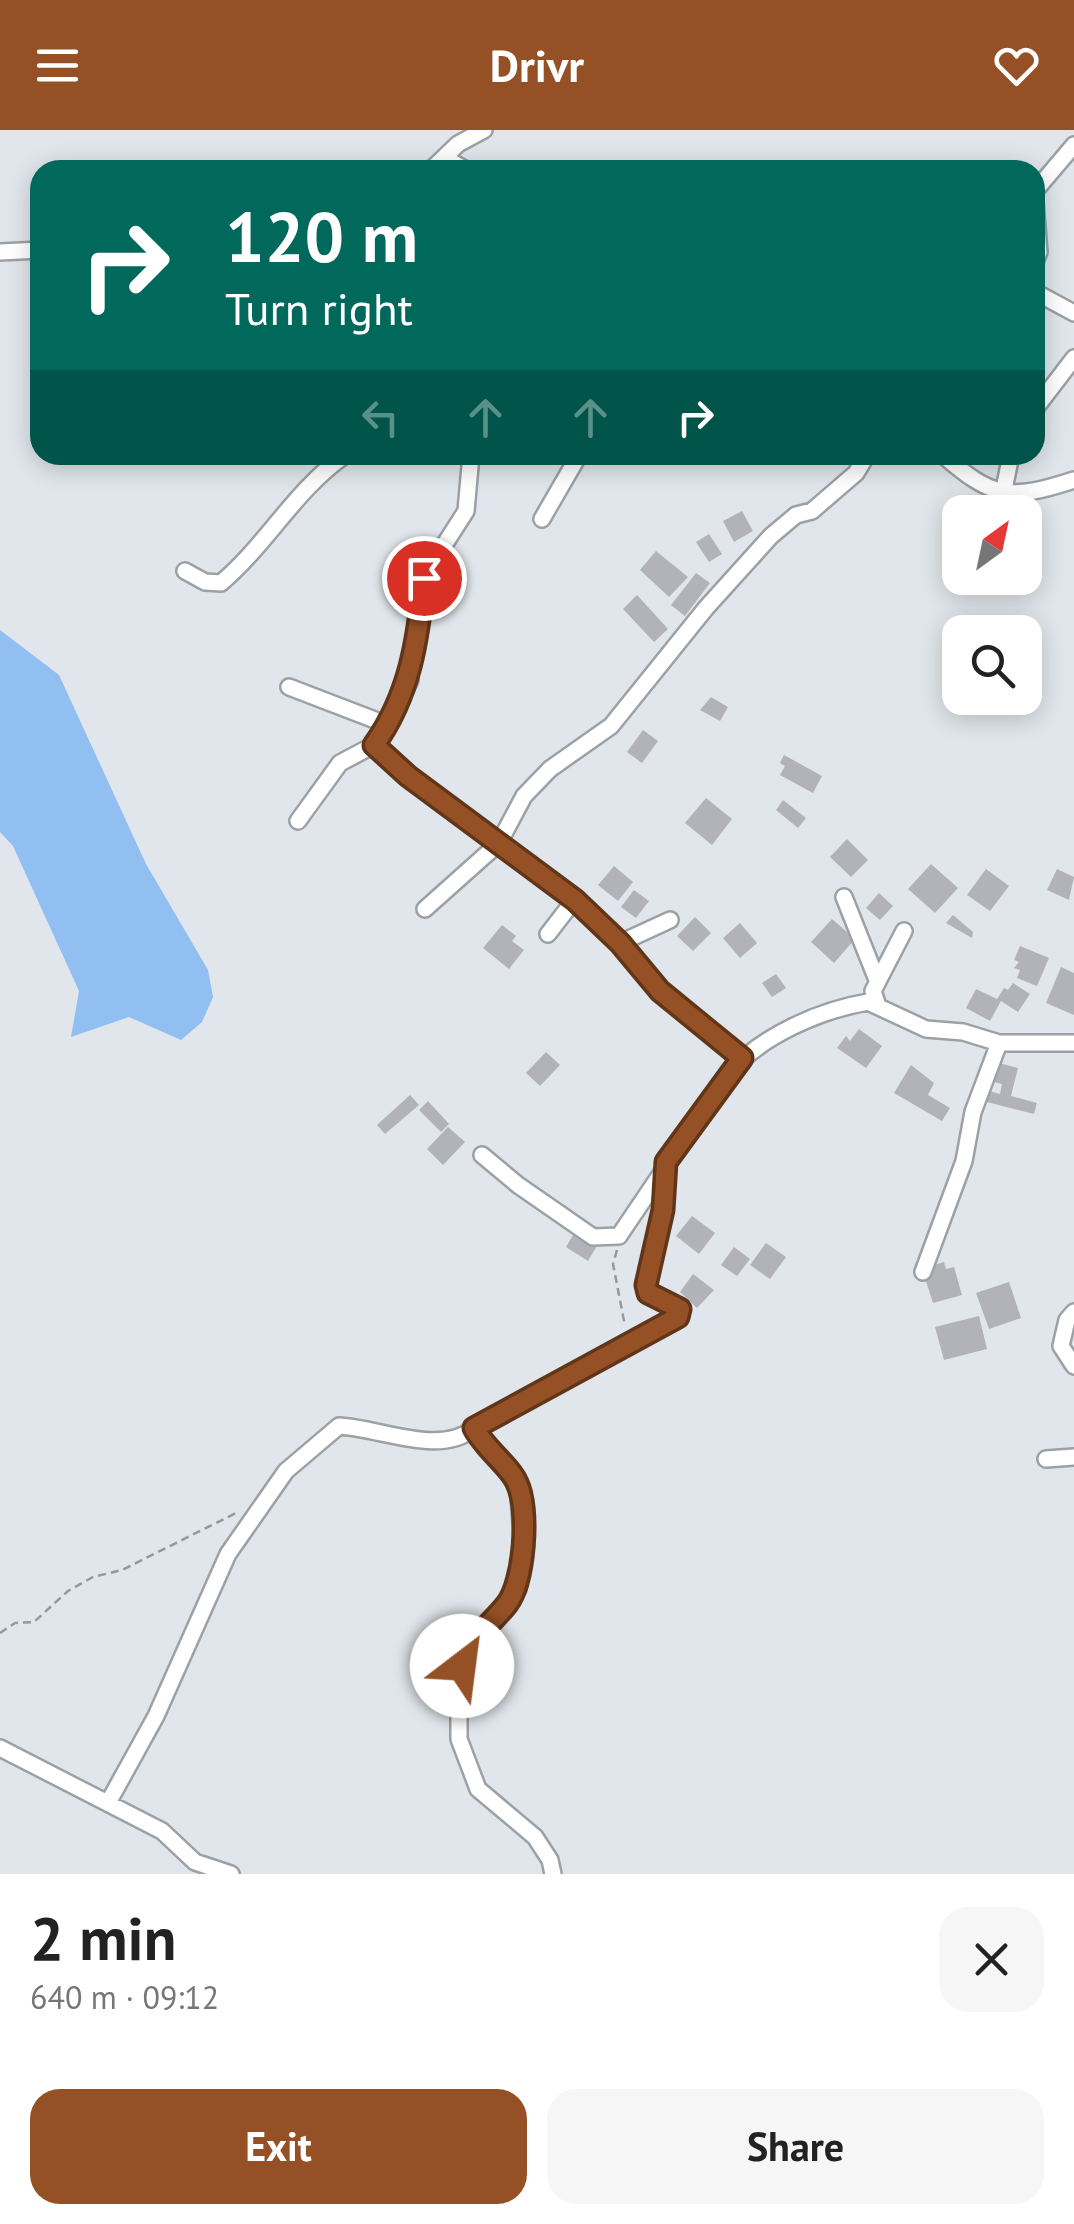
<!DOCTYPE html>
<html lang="en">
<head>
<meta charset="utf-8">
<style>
	:root { --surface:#fff; --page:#f6f6f6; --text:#222; --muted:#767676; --accent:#955125 }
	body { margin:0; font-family:"PT Sans",sans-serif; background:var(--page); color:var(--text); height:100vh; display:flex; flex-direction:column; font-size:38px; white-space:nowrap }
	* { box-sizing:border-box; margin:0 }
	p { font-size:32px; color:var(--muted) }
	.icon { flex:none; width:55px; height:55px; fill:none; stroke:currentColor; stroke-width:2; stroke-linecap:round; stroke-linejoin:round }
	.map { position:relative; height:1744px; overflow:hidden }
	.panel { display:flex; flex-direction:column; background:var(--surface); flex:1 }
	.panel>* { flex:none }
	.guide { position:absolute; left:30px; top:30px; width:1015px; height:305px; border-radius:30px; box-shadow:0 5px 25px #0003; background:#00695c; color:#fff; overflow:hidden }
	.needle { width:65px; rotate:33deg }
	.controls { position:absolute; left:942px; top:365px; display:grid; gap:20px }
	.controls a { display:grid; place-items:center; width:100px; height:100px; border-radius:20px; background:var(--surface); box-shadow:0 5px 25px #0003; font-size:50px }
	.pin { position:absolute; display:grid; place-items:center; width:85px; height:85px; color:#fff; margin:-42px; border:5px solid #fff; border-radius:50%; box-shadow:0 2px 10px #0007 }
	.me { position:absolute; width:110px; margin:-55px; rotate:30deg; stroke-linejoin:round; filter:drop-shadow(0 0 8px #0008) }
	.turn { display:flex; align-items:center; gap:35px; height:210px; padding:0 30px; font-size:45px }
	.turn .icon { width:130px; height:130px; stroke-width:2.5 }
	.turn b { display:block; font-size:70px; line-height:85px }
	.lanes { display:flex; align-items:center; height:95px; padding:0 30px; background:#0003; justify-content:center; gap:50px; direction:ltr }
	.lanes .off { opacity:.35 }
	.round { display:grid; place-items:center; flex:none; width:105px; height:105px; border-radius:30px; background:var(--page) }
	.head { display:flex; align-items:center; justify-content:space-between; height:170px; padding:0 30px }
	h1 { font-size:60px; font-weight:700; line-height:75px }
	.button { display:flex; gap:20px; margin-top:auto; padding:20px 30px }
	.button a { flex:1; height:115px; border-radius:30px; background:var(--accent); color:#fff; font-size:40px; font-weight:700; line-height:115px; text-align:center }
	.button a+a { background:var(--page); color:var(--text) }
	header { display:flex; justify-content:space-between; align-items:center; height:130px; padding:0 30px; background:var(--accent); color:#fff; font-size:45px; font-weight:700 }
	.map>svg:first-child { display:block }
</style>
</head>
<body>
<header><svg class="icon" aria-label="menu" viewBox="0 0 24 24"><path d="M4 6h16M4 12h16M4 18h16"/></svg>Drivr<svg class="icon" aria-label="heart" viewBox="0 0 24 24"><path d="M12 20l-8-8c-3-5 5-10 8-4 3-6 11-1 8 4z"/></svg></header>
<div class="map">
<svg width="1074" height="1744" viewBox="0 0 1074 1744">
	<rect width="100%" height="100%" fill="#e0e6eb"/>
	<path fill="#91bff1" d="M0 500 59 545 146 734 208 840 213 867 202 892 181 910 129 887 71 907 79 861 13 716 0 702Z"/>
	<path fill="#b2b3b9" d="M742 381 753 401 734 412 723 391Z
		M709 404 722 424 709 432 696 412Z
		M656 421 688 447 669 467 640 440Z
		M696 443 710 453 685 486 671 475Z
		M637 465 668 499 654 512 623 479Z
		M711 567 728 577 720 591 700 580Z
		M643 600 658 611 642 633 627 622Z
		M784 625 822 646 813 663 780 645 785 636 780 633Z
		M706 668 732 689 712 715 685 693Z
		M783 670 806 688 798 698 776 680Z
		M847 709 868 730 851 747 830 727Z
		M931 734 958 758 935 783 908 759Z
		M614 736 633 752 618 771 598 755Z
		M986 739 1009 756 990 781 967 765Z
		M1057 739 1074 747 1069 770 1047 760Z
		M634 760 649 771 636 788 621 777Z
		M879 763 893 776 880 790 866 778Z
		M953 785 973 802 972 808 946 793Z
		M695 787 711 803 693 821 677 806Z
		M832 789 855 809 834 833 811 812Z
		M740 793 757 813 740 828 723 808Z
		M502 795 516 806 512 811 524 820 509 839 483 818Z
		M1020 816 1049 828 1037 856 1017 848 1020 840 1014 838 1019 832 1014 830Z
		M1061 837 1074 843V885L1046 873Z
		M776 844 786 858 772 867 762 853Z
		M1013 853 1030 864 1018 882 1001 871 990 891 966 878 976 859 997 869 1004 858 1008 860Z
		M859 899 882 916 866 938 837 918 846 906 850 911Z
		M546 922 560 935 540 956 526 943Z
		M995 932 1018 938 1011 966 1037 973 1034 984 983 971 985 960 1000 964 1002 954 990 951Z
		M911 935 934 953 928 965 950 978 942 991 894 963Z
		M410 965 419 975 385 1004 377 995Z
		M428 971 449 994 441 1002 419 980Z
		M448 997 465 1012 443 1035 427 1019Z
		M692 1086 715 1103 699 1124 676 1106Z
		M576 1100 598 1114 588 1131 566 1117Z
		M766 1113 786 1127 770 1149 750 1135Z
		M734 1117 750 1129 737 1146 721 1135Z
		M944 1132 946 1139 954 1137 962 1165 933 1173 923 1142 933 1145 931 1136Z
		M693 1144 714 1160 697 1178 680 1162Z
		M1009 1152 1021 1188 989 1199 976 1163Z
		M979 1186 987 1219 944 1230 935 1197Z"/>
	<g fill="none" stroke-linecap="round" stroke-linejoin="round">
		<g stroke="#9ca1a6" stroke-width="20">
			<path id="minor" d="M445 28 466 40
				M431 40 458 14 484 0
				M1035 61 1074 15
				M1035 72 1039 122 1035 132
				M0 122 40 120
				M1035 162 1074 183
				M1035 279 1074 228
				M943 325C992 368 1010 371 1074 350
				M1003 364 1011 325
				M542 389 579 325
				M185 441 205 452 221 453C267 414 295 360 345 325
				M289 557 388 595
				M374 615 408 645 575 769 620 813 659 861 742 928
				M298 691 340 633 374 615 388 595 410 550V526L419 503 423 448 466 381 471 325
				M844 767 877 850
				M425 779 499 713 524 666 550 639 611 596 706 478 771 406 796 385 812 381 856 343 867 325
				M548 804 575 769
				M620 813 670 790
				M878 876 873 861 904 801
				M482 1025 518 1055 593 1107 619 1106 729 943C761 906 820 880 868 872L926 899 963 902 999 913H1074
				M923 1142 964 1031 973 982 999 913
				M1074 1182 1067 1190 1061 1216 1074 1236
				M474 1298 485 1318 518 1354 523 1420 518 1459 467 1519 459 1570V1609L478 1659 535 1707 550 1730 553 1744
				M1046 1329 1074 1327
				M0 1618 162 1701 195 1732 231 1744
				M108 1673 156 1586 228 1424 286 1341 339 1296C381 1298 440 1327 474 1298L678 1187 680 1179 647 1163 645 1155 663 1079 666 1032"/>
		</g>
		<path stroke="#95999d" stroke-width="2.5" stroke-dasharray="8 5" stroke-linecap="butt" d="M617 1120 613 1134 625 1196
			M0 1503 15 1493 34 1492 68 1461 93 1447 122 1440 236 1383"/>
		<use href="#minor" stroke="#fff" stroke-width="15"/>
	</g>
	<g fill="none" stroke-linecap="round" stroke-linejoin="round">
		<g stroke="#613518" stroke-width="25">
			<path id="route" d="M424 448C418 509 410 565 374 615L408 646 575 770 620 813 660 861 742 928 666 1032 663 1080 646 1155 648 1163 680 1179 678 1187 474 1298C485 1319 510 1336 517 1353 530 1380 524 1452 507 1474 490 1496 470 1507 462 1536"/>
		</g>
		<use href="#route" stroke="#955125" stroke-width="18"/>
	</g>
</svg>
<div class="controls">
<a><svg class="needle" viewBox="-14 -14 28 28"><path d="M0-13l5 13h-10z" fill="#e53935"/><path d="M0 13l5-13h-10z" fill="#767676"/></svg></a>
<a><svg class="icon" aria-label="search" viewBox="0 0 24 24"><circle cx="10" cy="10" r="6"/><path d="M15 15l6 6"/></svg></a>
</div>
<div class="pin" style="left:424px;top:448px;background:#d93025"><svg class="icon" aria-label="arrive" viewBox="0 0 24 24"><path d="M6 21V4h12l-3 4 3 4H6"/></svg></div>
<svg class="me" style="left:462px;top:1536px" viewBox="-20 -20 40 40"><circle r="19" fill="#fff"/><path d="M0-13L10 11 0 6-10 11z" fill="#955125"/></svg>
<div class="guide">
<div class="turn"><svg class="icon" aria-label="right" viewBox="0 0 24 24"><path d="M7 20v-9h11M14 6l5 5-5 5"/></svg><div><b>120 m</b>Turn right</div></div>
<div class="lanes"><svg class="icon off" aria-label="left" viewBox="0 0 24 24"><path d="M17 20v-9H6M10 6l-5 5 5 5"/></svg><svg class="icon off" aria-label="ahead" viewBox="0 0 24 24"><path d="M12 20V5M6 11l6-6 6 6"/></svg><svg class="icon off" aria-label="ahead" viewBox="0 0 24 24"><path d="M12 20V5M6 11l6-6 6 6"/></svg><svg class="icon" aria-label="right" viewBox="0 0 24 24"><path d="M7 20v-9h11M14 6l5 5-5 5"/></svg></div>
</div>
</div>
<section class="panel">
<div class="head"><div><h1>2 min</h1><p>640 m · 09:12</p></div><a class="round"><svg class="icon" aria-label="close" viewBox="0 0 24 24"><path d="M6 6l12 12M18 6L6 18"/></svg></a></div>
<div class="button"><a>Exit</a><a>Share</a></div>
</section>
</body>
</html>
